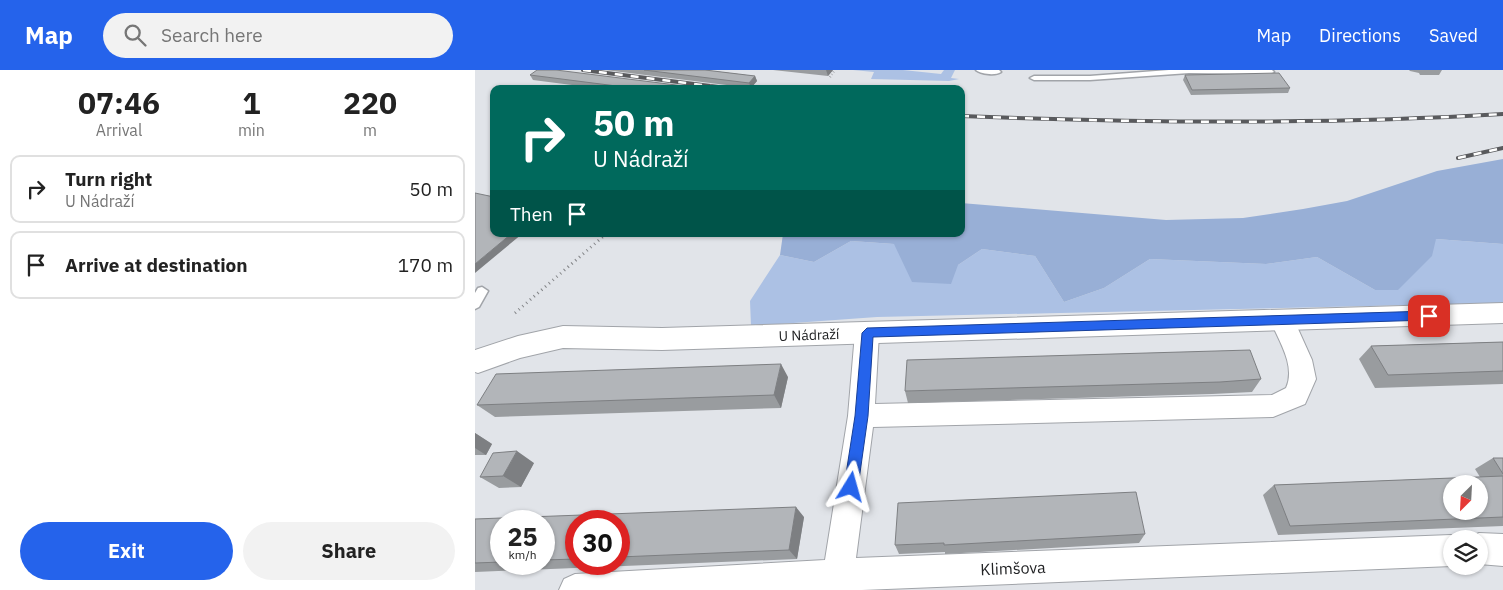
<!DOCTYPE html>
<html lang="en">
<head>
<meta charset="utf-8">
<style>
	:root { --surface:#fff; --page:#f2f2f2; --text:#222; --muted:#767676; --line:#e0e0e0; --accent:#2563eb }
	body { margin:0; font-family:"IBM Plex Sans",sans-serif; background:var(--page); color:var(--text); height:100vh; display:flex; flex-direction:column; font-size:19px; white-space:nowrap }
	* { box-sizing:border-box; margin:0 }
	p { font-size:16px; color:var(--muted) }
	.icon { flex:none; width:28px; height:28px; fill:none; stroke:currentColor; stroke-width:2; stroke-linecap:round; stroke-linejoin:round }
	.map { position:relative; flex:1; overflow:hidden }
	.sheet { display:flex; flex-direction:column; background:var(--surface); width:475px }
	.sheet>* { flex:none }
	.banner { position:absolute; left:15px; top:15px; width:475px; height:152px; border-radius:10px; box-shadow:0 1px 4px #0004; background:#00695c; color:#fff; overflow:hidden }
	.needle { width:32px; rotate:204deg }
	.buttons { position:absolute; left:968px; top:405px; display:grid; gap:10px }
	.buttons a { display:grid; place-items:center; width:45px; height:45px; border-radius:50%; background:var(--surface); box-shadow:0 1px 4px #0004; font-size:25px }
	.speed { position:absolute; left:15px; top:440px; display:flex; gap:10px; font-size:25px; font-weight:700; text-align:center }
	.speed>* { display:grid; place-content:center; width:65px; height:65px; border-radius:50%; background:var(--surface); box-shadow:0 1px 4px #0004; line-height:1 }
	.speed small { font-size:12px; font-weight:400 }
	.speed .limit { border:8px solid #d22; background:#fff; color:#111 }
	.pin { position:absolute; display:grid; place-items:center; width:42px; height:42px; color:#fff; margin:-21px; border-radius:10px; box-shadow:0 2px 8px #0006 }
	.me { position:absolute; width:55px; margin:-28px; rotate:8deg; stroke-linejoin:round; filter:drop-shadow(0 0 4px #0008) }
	.turn { display:flex; align-items:center; gap:18px; height:105px; padding:0 20px; font-size:22px }
	.turn .icon { width:65px; height:65px; stroke-width:2.5 }
	.turn b { display:block; font-size:35px; line-height:42px }
	.then { display:flex; align-items:center; height:48px; padding:0 20px; background:#0003; gap:10px; font-size:19px }
	.eta { display:flex; justify-content:space-evenly; align-items:center; height:85px; text-align:center }
	.eta b { font-size:30px; font-weight:700; line-height:35px }
	.cta { display:flex; gap:10px; margin-top:auto; padding:10px 20px }
	.cta a { flex:1; height:58px; border-radius:30px; background:var(--accent); color:#fff; font-size:20px; font-weight:700; line-height:58px; text-align:center }
	.cta a+a { background:var(--page); color:var(--text) }
	ul { padding:0; list-style:none }
	li { display:flex; align-items:center; gap:15px; height:68px; margin:0 10px 8px; padding:0 10px; border:2px solid var(--line); border-radius:10px }
	li div { flex:1 }
	li b { display:block; font-size:19px }
	li em { font-style:normal }
	header { display:flex; align-items:center; gap:30px; box-sizing:border-box; height:70px; padding:0 25px; background:var(--accent); color:#fff }
	header strong { font-size:24px }
	nav { display:flex; gap:28px; margin-inline-start:auto; font-size:18px }
	.search { width:350px; height:45px; background:var(--page); display:flex; align-items:center; gap:12px; box-sizing:border-box; padding:0 18px; border-radius:28px; color:var(--muted); font-size:19px }
	main { display:flex; flex:1; min-height:0 }
	.map>svg:first-child { display:block }
</style>
</head>
<body>
<header>
<strong>Map</strong>
<div class="search"><svg class="icon" aria-label="search" viewBox="0 0 24 24"><circle cx="10" cy="10" r="6"/><path d="M15 15l6 6"/></svg>Search here</div>
<nav><a>Map</a><a>Directions</a><a>Saved</a></nav>
</header>
<main>
<section class="sheet">
<div class="eta">
<div><b>07:46</b><p>Arrival</p></div>
<div><b>1</b><p>min</p></div>
<div><b>220</b><p>m</p></div>
</div>
<ul>
<li><svg class="icon" aria-label="right" viewBox="0 0 24 24"><path d="M7 20v-9h11M14 6l5 5-5 5"/></svg><div><b>Turn right</b><p>U Nádraží</p></div><em>50 m</em></li>
<li><svg class="icon" aria-label="arrive" viewBox="0 0 24 24"><path d="M6 21V4h12l-3 4 3 4H6"/></svg><div><b>Arrive at destination</b></div><em>170 m</em></li>
</ul>
<div class="cta"><a>Exit</a><a>Share</a></div>
</section>
<div class="map">
<svg width="1028" height="520" viewBox="0 0 1028 520">
	<rect width="100%" height="100%" fill="#e1e4e9"/>
	<path fill="#acc1e4" d="M378 0H428L466 4 469 0H480L476 8 484 9 474 11 396 9 399 2Z
		M961 169 1028 174V233L402 247 276 256 275 231 305 185 339 192 376 171 419 174 483 195 507 179 560 186 589 232 629 218 675 189 791 194 842 187 900 220Z"/>
	<path fill="#98afd6" d="M1028 89V174L961 169 957 186 923 220H900L842 187 791 194 675 189 629 218 589 232 560 186 507 179 483 195 476 214 437 212 419 174 376 171 339 192 305 185 308 164H486V133L691 150 768 148 828 139 872 131 962 101Z"/>
	<g fill="none" stroke-linecap="round" stroke-linejoin="round">
		<g stroke="#a1a4a9" stroke-width="3">
			<path id="service" d="M501 0H524L526 2C520 6 506 4 501 0Z
				M694 0H797L799 2 795 4 714 3 615 10H559L555 8 559 6H615Z
				M7 217 13 221 4 237 0 239V223L3 218Z"/>
		</g>
		<g stroke="#a1a4a9" stroke-width="2">
			<path id="minor" d="M807 241 815 244 819 250 837 290 841 309 830 334 798 347 398 357 381 488 976 465 984 469H976L977 496 387 520H84L89 509 100 504 350 490 373 346 380 263 384 256 392 254 400 256 404 263 400 334 797 325 811 318C821 296 804 271 795 250L799 244Z
				M1004 463 1028 464V496L1004 494V469H993Z"/>
		</g>
		<g stroke="#a1a4a9" stroke-width="2">
			<path id="tertiary" d="M1028 233V253L187 280 88 278 45 288 3 303 0 302V280L43 266 88 256 187 258Z"/>
		</g>
		<path stroke="#828487" stroke-width="2.5" stroke-dasharray="0.5 2.5" stroke-linecap="butt" d="M355 7 360 0"/>
		<path stroke="#828487" stroke-width="3" stroke-dasharray="1 4" stroke-linecap="butt" d="M40 243 131 164"/>
		<use href="#service" fill="#fff" fill-rule="evenodd"/>
		<use href="#minor" fill="#fff" fill-rule="evenodd"/>
		<use href="#tertiary" fill="#fff" fill-rule="evenodd"/>
		<g stroke="#595a5d" stroke-width="4">
			<path id="rail" d="M108 0 259 19
				M486 46C667 53 847 55 1028 44
				M983 88 1028 78"/>
		</g>
		<use href="#rail" stroke="#fff" stroke-width="2.5" stroke-dasharray="8" stroke-linecap="butt"/>
	</g>
	<path fill="#999c9f" fill-rule="evenodd" d="M130 0H230L280 6 282 11 276 18Z
		M298 0H358L353 6Z
		M934 0H967L964 5H945L944 3 935 1Z
		M55 5 233 19H128L58 10Z
		M710 5 815 18 813 23 716 25 708 10Z
		M1028 272V314L900 318 884 289 896 276Z
		M313 307 306 338 20 347 2 335Z
		M786 309 777 322 737 324 433 333 430 321Z
		M0 363 17 374 11 385H0Z
		M1018 388H1028V456L803 465 788 425 799 415 1005 407 1000 399Z
		M59 393 46 417 24 418 5 407Z
		M329 447 322 489 0 502V449ZM26 451H69V494H26ZM101 451H144V494H101Z
		M670 464 664 473 470 484V482L424 484 420 475Z"/>
	<path fill="#7d7f82" d="M351 0H358L353 6Z
		M280 6 282 11 276 18 274 13Z
		M36 164H47L0 203V194Z
		M306 294 313 307 306 338 299 325Z
		M0 363 17 374 11 385 0 378Z
		M42 381 59 393 46 417 28 406Z
		M321 437 329 447 322 489 314 480Z"/>
	<path fill="#b2b5b9" stroke="#7d7f82" fill-rule="evenodd" d="M62 0H81L233 19H165L55 5Z
		M169 0H230L280 6 274 13Z
		M804 3 815 18 717 20 710 5Z
		M0 123 19 127V164H36L0 194Z
		M1028 272V301L913 305 896 276Z
		M775 280 786 309 745 312 430 321 432 290Z
		M306 294 299 325 2 335 21 304Z
		M42 381 28 406 5 407 18 383Z
		M1018 388H1028V404Z
		M1028 406V447L815 456 799 415ZM976 414H1004V441H976Z
		M661 422 670 464 469 475V473L420 475 423 433Z
		M321 437 314 480 144 487V451H101V489L69 490V451H26V492L0 493V449Z"/>
	<path fill="#2563eb" stroke="#184099" d="M954 241 960 246 954 250 398 267 393 346 383 417 381 422 376 424 371 422 369 417 380 346 387 263 392 258Z"/>
	<g text-anchor="middle" dominant-baseline="central" stroke-width="4" stroke-linejoin="round" paint-order="stroke">
		<g font-size="14" fill="#222325" stroke="#fff">
			<text transform="translate(334 265) rotate(-2)">U Nádraží</text>
		</g>
		<g font-size="16" fill="#222325" stroke="#fff">
			<text transform="translate(538 498) rotate(-2)">Klimšova</text>
		</g>
	</g>
</svg>
<div class="buttons">
<a><svg class="needle" viewBox="-14 -14 28 28"><path d="M0-13l5 13h-10z" fill="#e53935"/><path d="M0 13l5-13h-10z" fill="#767676"/></svg></a>
<a><svg class="icon" aria-label="layers" viewBox="0 0 24 24"><path d="M12 4l9 5-9 5-9-5zM3 14l9 5 9-5"/></svg></a>
</div>
<div class="speed"><div>25<small>km/h</small></div><div class="limit">30</div></div>
<div class="pin" style="left:954px;top:246px;background:#d93025"><svg class="icon" aria-label="arrive" viewBox="0 0 24 24"><path d="M6 21V4h12l-3 4 3 4H6"/></svg></div>
<svg class="me" style="left:376px;top:417px" viewBox="-20 -20 40 40"><path d="M0-17L14 15 0 8-14 15z" fill="#2563eb" stroke="#fff" stroke-width="4"/></svg>
<div class="banner">
<div class="turn"><svg class="icon" aria-label="right" viewBox="0 0 24 24"><path d="M7 20v-9h11M14 6l5 5-5 5"/></svg><div><b>50 m</b>U Nádraží</div></div>
<div class="then">Then<svg class="icon" aria-label="arrive" viewBox="0 0 24 24"><path d="M6 21V4h12l-3 4 3 4H6"/></svg></div>
</div>
</div>
</main>
</body>
</html>
